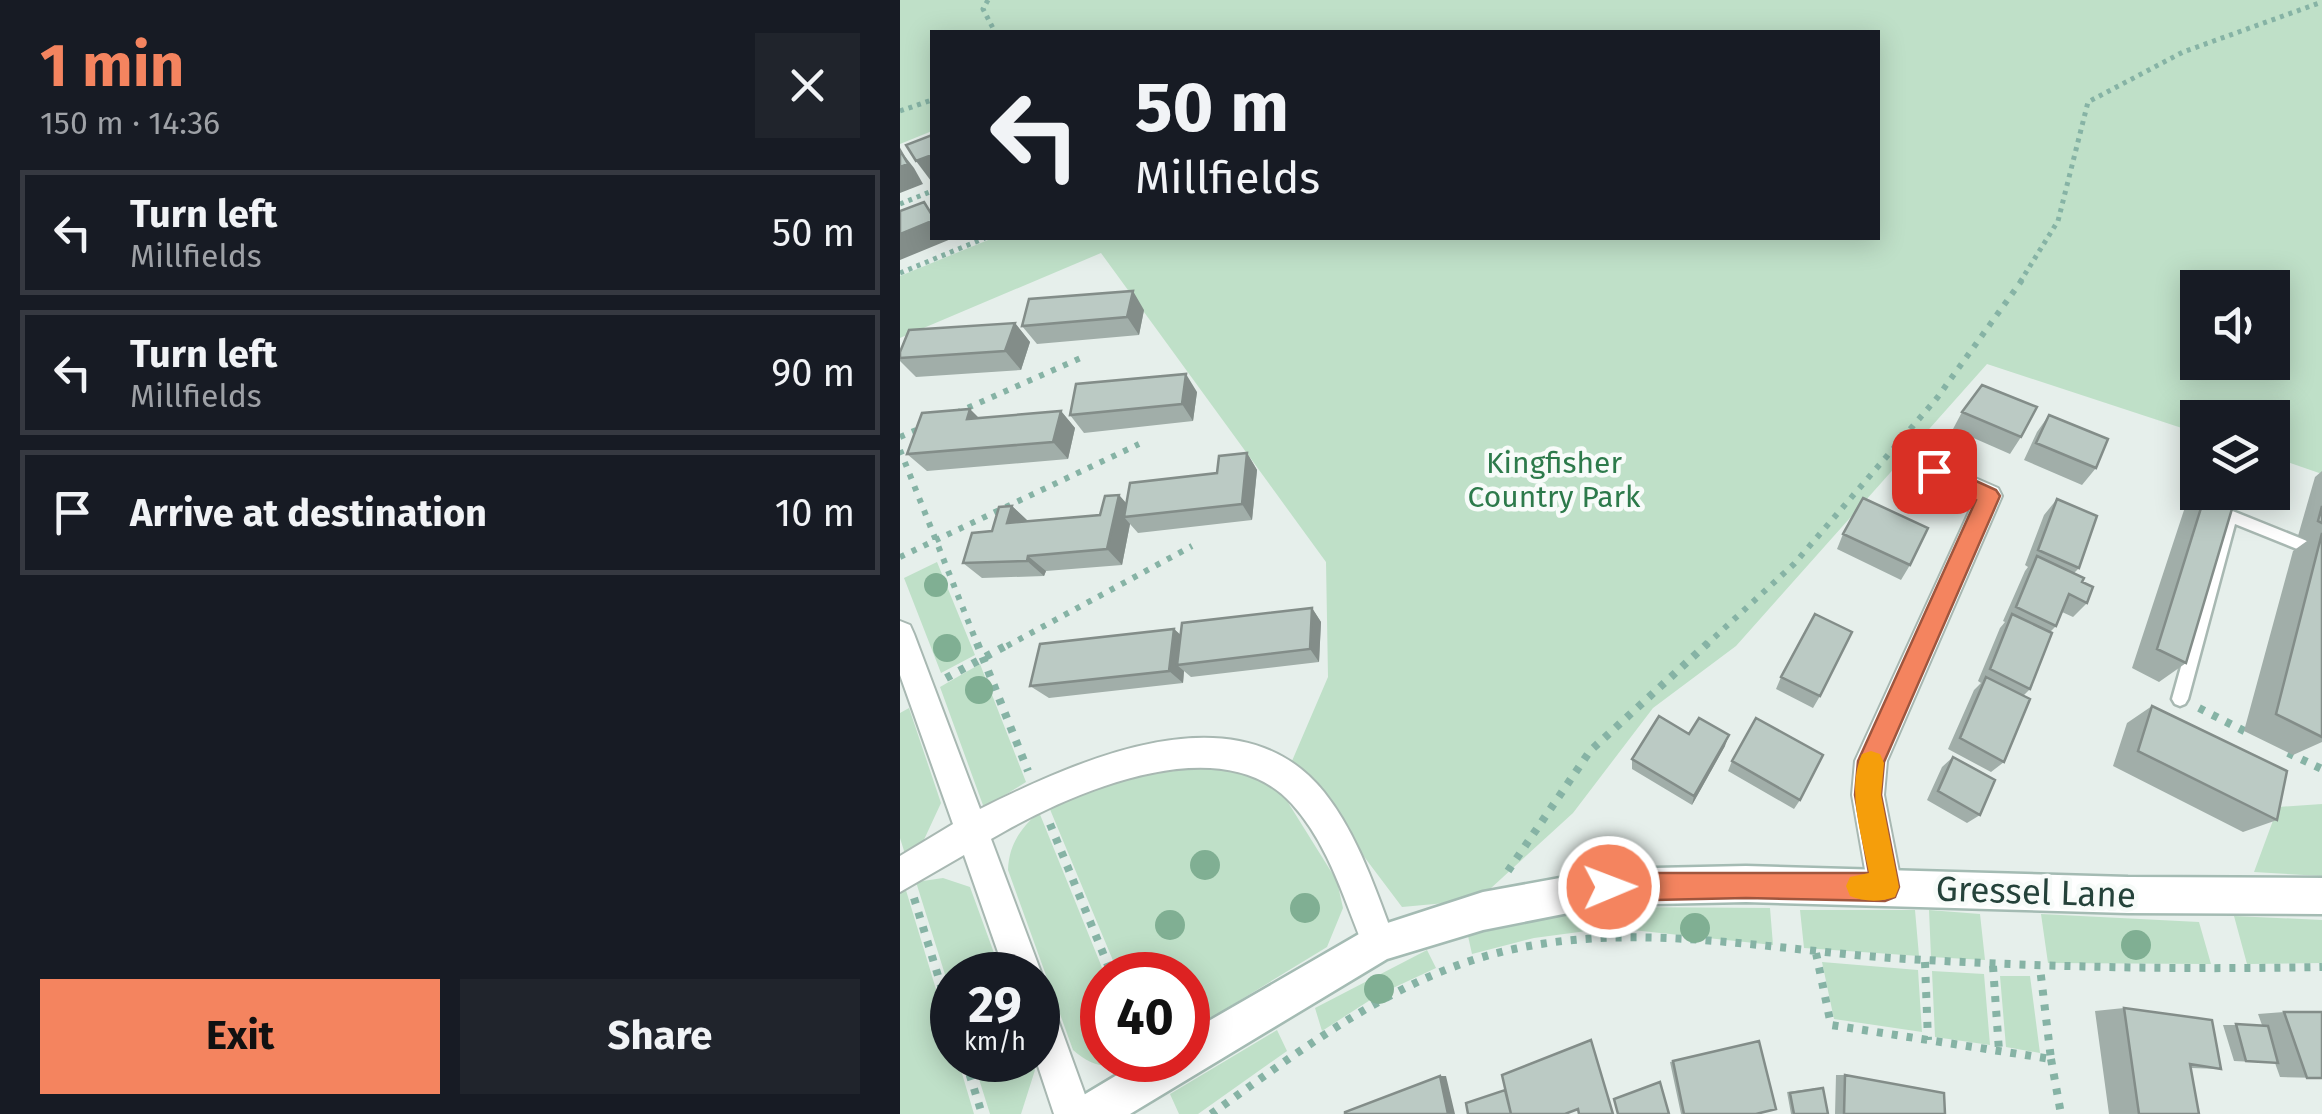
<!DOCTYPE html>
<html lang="en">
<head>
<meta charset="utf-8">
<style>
	:root { --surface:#171b24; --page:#20242c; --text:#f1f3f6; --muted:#9ea1a6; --line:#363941; --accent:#f4845f }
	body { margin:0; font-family:"Fira Sans",sans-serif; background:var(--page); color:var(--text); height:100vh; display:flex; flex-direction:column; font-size:38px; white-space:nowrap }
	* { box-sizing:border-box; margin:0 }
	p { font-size:32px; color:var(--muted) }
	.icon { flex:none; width:55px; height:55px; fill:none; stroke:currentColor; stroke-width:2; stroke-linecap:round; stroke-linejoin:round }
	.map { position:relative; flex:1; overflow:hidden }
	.drawer { display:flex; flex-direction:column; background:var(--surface); width:900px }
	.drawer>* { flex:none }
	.hud { position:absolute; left:30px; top:30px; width:950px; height:210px; border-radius:0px; box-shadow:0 5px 25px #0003; background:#171b24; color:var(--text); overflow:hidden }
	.buttons { position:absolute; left:1280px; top:270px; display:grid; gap:20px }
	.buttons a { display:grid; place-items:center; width:110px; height:110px; border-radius:0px; background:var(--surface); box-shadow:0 5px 25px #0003; font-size:50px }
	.speed { position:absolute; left:30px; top:952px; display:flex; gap:20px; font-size:50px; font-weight:700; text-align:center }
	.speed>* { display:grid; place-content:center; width:130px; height:130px; border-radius:50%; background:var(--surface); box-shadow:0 5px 25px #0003; line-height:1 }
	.speed small { font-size:25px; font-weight:400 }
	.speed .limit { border:15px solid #d22; background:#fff; color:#111 }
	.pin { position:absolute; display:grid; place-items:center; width:85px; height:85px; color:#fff; margin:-42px; border-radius:20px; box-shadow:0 5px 15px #0006 }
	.me { position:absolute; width:110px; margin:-55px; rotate:89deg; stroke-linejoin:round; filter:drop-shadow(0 0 8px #0008) }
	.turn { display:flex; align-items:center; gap:35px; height:210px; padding:0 40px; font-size:45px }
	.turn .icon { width:130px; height:130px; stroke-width:2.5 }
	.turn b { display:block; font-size:70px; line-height:85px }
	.round { display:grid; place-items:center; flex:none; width:105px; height:105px; border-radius:0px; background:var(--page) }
	.head { display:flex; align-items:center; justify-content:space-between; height:170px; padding:0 40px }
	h1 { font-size:60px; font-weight:700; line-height:75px; color:var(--accent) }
	.primary-button { display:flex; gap:20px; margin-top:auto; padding:20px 40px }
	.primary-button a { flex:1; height:115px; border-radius:0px; background:var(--accent); color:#111; font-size:40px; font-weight:700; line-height:115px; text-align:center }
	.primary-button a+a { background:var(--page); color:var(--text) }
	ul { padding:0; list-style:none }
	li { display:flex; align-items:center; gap:30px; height:125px; margin:0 20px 15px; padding:0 20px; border:5px solid var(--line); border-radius:0px }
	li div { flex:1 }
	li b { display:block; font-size:38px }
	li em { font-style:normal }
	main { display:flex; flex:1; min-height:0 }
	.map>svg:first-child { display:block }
</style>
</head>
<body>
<main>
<section class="drawer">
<div class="head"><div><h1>1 min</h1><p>150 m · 14:36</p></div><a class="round"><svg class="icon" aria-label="close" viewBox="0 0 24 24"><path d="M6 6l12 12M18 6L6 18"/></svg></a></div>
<ul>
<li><svg class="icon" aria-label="left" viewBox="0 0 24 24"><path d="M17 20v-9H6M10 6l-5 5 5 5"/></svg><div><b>Turn left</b><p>Millfields</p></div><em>50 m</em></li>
<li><svg class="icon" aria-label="left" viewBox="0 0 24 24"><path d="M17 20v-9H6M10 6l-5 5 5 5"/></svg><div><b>Turn left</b><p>Millfields</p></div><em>90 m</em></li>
<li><svg class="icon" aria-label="arrive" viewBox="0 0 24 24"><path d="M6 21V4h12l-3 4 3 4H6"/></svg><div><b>Arrive at destination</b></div><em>10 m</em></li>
</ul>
<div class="primary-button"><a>Exit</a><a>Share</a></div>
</section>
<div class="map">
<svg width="1422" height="1114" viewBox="0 0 1422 1114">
	<rect width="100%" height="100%" fill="#e6efeb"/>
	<path fill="#bfe0c8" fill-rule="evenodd" d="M0 0H1422V474L1373 457 1372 418H1298L1297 433 1087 364 836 646 753 708 673 813 578 900 502 907 392 761 428 677 426 562 201 253 0 338V276L93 238H978V32H32V131L0 144ZM1298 288H1372V362H1298Z
		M37 562 75 655 41 673 4 578Z
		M80 664 126 782 84 808 40 687Z
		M9 708 41 803 22 844 5 854 0 838V713Z
		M305 766 350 772 384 796 437 881 443 908 427 947 288 1032V975H219L149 807 229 777Z
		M1422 804V876L1354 872 1378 807Z
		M139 812 205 975 202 1060H235C210 1070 193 1068 173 1050L108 870C109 844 121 828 139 812Z
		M43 878 70 887 102 975H52V997L16 882Z
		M5 887 52 1042V1060H58L74 1114H0V891Z
		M722 907 870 908 873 945 723 929Z
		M900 910H1015L1019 956 904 948Z
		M1029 910 1080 914 1085 960 1031 957Z
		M689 913 694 930 634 938 572 954 568 936 631 920Z
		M1141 914 1299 922 1311 964 1148 963Z
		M1334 916 1422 920V963L1347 964Z
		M527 950 536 968 478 995 422 1031 415 1008Z
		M922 962 1018 970 1022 1032 934 1019Z
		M1032 971 1084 974 1090 1045 1035 1037Z
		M1100 976H1130L1140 1053 1106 1047Z
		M377 1030 387 1051 298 1114H279L270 1094Z
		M73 1060H132L135 1070 121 1114H90Z"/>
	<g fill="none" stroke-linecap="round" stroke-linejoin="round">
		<g stroke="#a8b8b2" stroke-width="5">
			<path id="lane" d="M1330 510 1422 547V559L1335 524 1288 699 1285 704 1280 706 1275 704 1272 699 1323 516 1325 512Z"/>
		</g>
		<g stroke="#a8b8b2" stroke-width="4">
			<path id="street" d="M1034 460 1098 488 1102 496 987 761 984 795 1002 887 997 899 985 904 973 899 968 887 952 795 955 761 1074 501 1025 478 1021 471 1025 464Z
				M0 621 10 625 14 634 80 809C177 761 338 685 424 792 459 836 476 892 496 943L491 955 479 960 467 955C445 903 430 846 392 804 320 724 166 795 91 839L142 975 138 985V975H106L64 855 0 892V856L53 824 0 675Z
				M138 996 151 1001 192 1114H154L136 1060Z"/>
		</g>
		<g stroke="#a4bbb3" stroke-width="5">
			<path id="secondary" d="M846 866 1228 877 1422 878V914L1228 913 846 902 709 905 583 930 487 959 230 1114H171L177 1099 242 1060H288V1033L466 930 583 892 709 869Z"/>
		</g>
		<path stroke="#86b3a5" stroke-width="5" stroke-dasharray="4 5" stroke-linecap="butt" d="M88 0 83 9 95 32
			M0 111 32 100
			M0 204 32 191
			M0 273 85 238
			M1120 282 1158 221 1188 102 1283 52 1422 2"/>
		<path stroke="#86b3a5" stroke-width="6" stroke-dasharray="5 8" stroke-linecap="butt" d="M56 413 183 357
			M0 437 21 428
			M0 450 78 646
			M0 557 239 444
			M107 646 292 546
			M805 646 894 564 1037 398 1122 280"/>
		<path stroke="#86b3a5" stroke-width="8" stroke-dasharray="6 9" stroke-linecap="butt" d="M77 643 128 771
			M46 678 111 643
			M1299 708 1350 734
			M1388 753 1422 769
			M150 824 212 975
			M608 871 690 751 808 643
			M14 898 52 1021
			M916 953 931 1025 1151 1059 1140 968
			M1025 962 1028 1040
			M1093 966 1099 1051
			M1151 1059 1161 1114
			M65 1060 82 1114
			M311 1114C404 1048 500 973 614 949 738 922 867 949 991 958 1135 967 1278 970 1422 967"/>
		<use href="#lane" fill="#fff" fill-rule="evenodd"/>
		<use href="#street" fill="#fff" fill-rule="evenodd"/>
		<use href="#secondary" fill="#fff" fill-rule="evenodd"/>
	</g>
	<g fill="#80af93">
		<circle cx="36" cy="585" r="12"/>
		<circle cx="47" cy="648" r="14"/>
		<circle cx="79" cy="690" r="14"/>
		<circle cx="305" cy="865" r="15"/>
		<circle cx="405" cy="908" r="15"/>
		<circle cx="270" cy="925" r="15"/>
		<circle cx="795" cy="928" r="15"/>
		<circle cx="1236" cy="945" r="15"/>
		<circle cx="479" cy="989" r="15"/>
	</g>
	<path fill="#a1aea9" d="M244 310 239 335 137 344 122 326Z
		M115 323 130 342 121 370 16 377 0 361V352Z
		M297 392 293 421 184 433 170 415Z
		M161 411 175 428 168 459 27 471 7 454 79 418Z
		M1062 412 1121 437 1110 454 1053 429Z
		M1149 415 1196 468 1182 485 1124 460 1137 432Z
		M347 453 357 470 352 520 238 533 230 524 222 565 146 571 144 576 82 578 63 563 92 531 112 506 129 522 200 515 219 495 226 503 317 473Z
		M1422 471V742L1393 755 1344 731 1393 551 1407 541 1398 536 1415 477Z
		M1298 490V492H1337L1286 663 1259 682 1232 668 1287 501Z
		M1157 499 1179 568 1174 573 1182 582 1187 603 1173 617 1162 612 1156 626 1150 632 1130 689 1123 696 1104 762 1091 772 1048 749 1074 690 1081 683 1078 681 1100 628 1105 622 1103 621 1125 571 1128 567 1125 565 1144 515Z
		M943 534 1010 565 1001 580 937 549Z
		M412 608 421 622 419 662 291 677 284 671 283 683 149 698 130 686 274 629 281 635Z
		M881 677 920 696 913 708 876 689Z
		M1252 706 1377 820 1343 832 1213 766 1227 723Z
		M789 734 825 746 792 805 732 769V759Z
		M1053 757 1080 815 1067 823 1027 800 1042 767Z
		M832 761 900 800 894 809 828 771Z
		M1224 1008 1321 1069 1291 1068 1299 1114H1209L1195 1011Z
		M1384 1012 1422 1078 1380 1077 1375 1063 1334 1061 1323 1025H1362L1358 1014Z
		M859 1041 856 1114H781L770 1062Z
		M936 1075H945L1045 1114H935Z
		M918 1088H923L928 1114H891L887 1092Z"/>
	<path fill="#838d89" d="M0 150 14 168 23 184 0 193Z
		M32 155V180L31 181 16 161Z
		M32 221V238H50L51 239 0 260V234Z
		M233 291 244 310 239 335 227 317Z
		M115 323 130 342 121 370 105 351Z
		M286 374 297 392 293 421 282 404Z
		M70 409 87 426 67 419Z
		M161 411 175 428 168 459 153 442Z
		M347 453 357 470 352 520 342 504Z
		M219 495 233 511 224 517 230 524 222 565 207 549Z
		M112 506 129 522 107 523Z
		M128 556 146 571 144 576 127 561Z
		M412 608 421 622 419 662 410 649Z
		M274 629 288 642 277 665 284 671 283 683 269 671Z
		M829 735 825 746 792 805 794 796Z
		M540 1076H546L555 1114H548Z"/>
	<path fill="#bbcac4" stroke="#838d89" stroke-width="2.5" d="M32 135V155L16 161 6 145Z
		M0 150 8 164 0 167Z
		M24 202 32 215V221L0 234V211Z
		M233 291 227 317 122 326 129 299Z
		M115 323 105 351 0 358V352L9 330Z
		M286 374 282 404 170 415 176 384Z
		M1082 385 1137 407 1121 437 1062 412Z
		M70 409 67 419 161 411 153 442 7 454 22 413Z
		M1149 415 1208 439 1196 468 1136 443Z
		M347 453 342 504 224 517 230 483 317 473 319 456Z
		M1306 492H1337L1286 663 1257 649Z
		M219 495 207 549 128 556 127 561 63 563 72 533 92 531 99 507 112 506 107 523 200 515 205 496Z
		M963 498 1028 528 1010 565 943 534Z
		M1157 499 1197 516 1179 568 1138 550Z
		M1422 506V523L1418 521Z
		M1422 533V737L1376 714Z
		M1137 556 1184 578 1182 582 1193 587 1187 603 1169 594 1156 626 1116 607Z
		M412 608 410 649 277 665 282 623Z
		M915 614 952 632 920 696 881 677Z
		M1112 614 1152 633 1130 689 1090 669Z
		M274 629 269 671 130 686 140 644Z
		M1086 677 1130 699 1104 762 1060 738Z
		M1252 706 1387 771 1377 820 1238 751Z
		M759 716 789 734 799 718 829 735 794 796 732 759Z
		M856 718 923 755 900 800 832 761Z
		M1053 757 1095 780 1080 815 1038 791Z
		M1224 1008 1312 1020 1321 1069 1290 1064 1299 1114H1239Z
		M1384 1012H1422V1078H1407Z
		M1336 1024 1368 1026 1378 1063 1346 1061Z
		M691 1040 713 1114H679L678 1109 665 1114H611L602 1075Z
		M859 1041 876 1109 856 1114H784L773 1061Z
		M945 1075 1044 1093 1045 1114H944Z
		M540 1076 548 1114H445V1112Z
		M760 1082 769 1114H718L714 1099Z
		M923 1088 928 1114H894L890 1093Z
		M605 1090 611 1114H568L566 1103Z"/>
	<path fill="#f4845f" stroke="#9f563e" stroke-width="2.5" d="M1034 462 1096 490 1100 496 984 762 981 795 999 887 995 897 985 901 846 898 709 901 699 897 695 887 699 877 709 873H969L955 795 958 761 1076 500 1026 477 1023 471Z"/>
	<path fill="#f59e0b" d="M971 751 980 754 984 763 981 795 999 887 995 897C981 902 964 902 950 896L946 886 950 877 969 873C962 836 946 790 962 754Z"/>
	<g text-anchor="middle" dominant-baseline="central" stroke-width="9" stroke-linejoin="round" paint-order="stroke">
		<g font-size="30" fill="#2d7a4b" stroke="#f7fbf9">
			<text x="654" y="463">Kingfisher<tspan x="654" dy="34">Country Park</tspan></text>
		</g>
		<g font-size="35" fill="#24423a" stroke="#f7fbf9">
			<text transform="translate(1136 892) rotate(2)">Gressel Lane</text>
		</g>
	</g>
</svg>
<div class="buttons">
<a><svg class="icon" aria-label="sound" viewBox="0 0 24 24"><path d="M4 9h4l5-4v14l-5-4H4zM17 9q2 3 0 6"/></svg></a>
<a><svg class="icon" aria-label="layers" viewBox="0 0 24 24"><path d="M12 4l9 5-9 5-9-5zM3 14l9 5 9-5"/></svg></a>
</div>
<div class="speed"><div>29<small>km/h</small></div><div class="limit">40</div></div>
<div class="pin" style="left:1034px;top:471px;background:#d93025"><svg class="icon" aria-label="arrive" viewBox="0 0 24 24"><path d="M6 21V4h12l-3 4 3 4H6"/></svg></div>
<svg class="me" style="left:709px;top:887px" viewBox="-20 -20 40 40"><circle r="17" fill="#f4845f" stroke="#fff" stroke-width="3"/><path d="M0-11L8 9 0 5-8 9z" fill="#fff"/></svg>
<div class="hud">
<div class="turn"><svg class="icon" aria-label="left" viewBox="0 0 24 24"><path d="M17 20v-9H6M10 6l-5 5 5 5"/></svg><div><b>50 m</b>Millfields</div></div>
</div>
</div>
</main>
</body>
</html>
